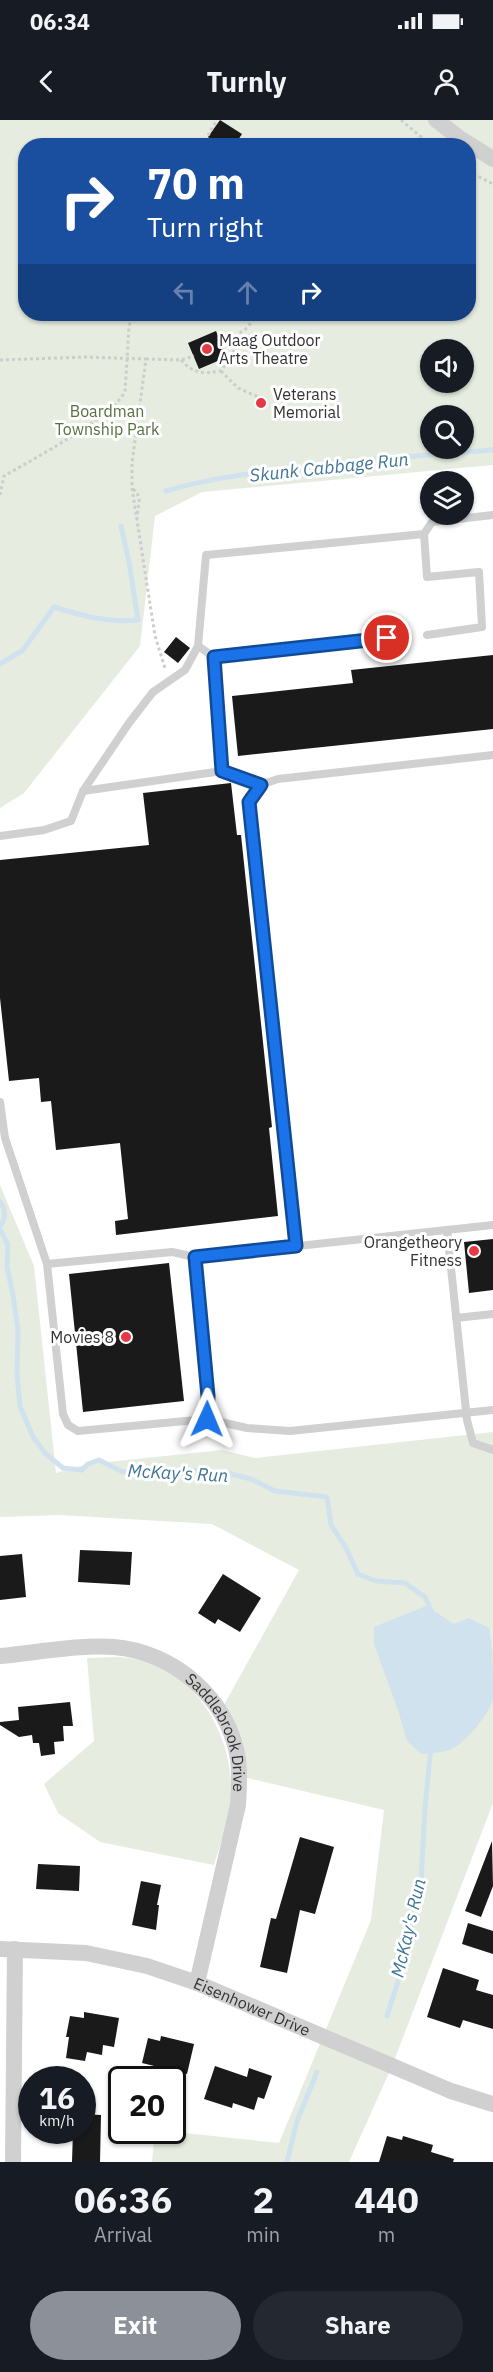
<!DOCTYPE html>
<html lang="en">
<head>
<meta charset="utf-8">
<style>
	:root { --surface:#171b24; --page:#242831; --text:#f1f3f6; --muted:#9ea1a6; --accent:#8c9099 }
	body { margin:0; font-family:"IBM Plex Sans",sans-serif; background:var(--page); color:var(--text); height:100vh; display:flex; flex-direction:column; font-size:22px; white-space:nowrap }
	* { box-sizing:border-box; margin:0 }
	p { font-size:20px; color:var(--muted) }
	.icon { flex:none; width:33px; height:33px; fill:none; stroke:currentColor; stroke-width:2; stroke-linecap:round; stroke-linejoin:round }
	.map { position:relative; height:2042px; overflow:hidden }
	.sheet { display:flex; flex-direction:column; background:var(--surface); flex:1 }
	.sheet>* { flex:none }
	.hud { position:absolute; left:18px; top:18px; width:458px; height:183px; border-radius:24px; box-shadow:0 2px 4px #0004; background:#1a4fa0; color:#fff; overflow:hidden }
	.tools { position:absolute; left:420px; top:219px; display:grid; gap:12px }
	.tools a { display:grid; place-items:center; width:54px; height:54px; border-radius:50%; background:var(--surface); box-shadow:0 2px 4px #0004; font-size:30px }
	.speed { position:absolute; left:18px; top:1946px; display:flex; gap:12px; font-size:30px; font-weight:700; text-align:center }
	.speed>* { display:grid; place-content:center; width:78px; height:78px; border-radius:50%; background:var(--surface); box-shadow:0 2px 4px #0004; line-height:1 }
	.speed small { font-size:15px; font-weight:400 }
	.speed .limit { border:3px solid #111; border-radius:9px; background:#fff; color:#111 }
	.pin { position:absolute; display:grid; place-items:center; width:51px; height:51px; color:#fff; margin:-26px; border:3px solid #fff; border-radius:50%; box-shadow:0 2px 6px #0007 }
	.me { position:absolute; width:66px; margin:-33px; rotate:1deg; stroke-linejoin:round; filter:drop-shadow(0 0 4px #0008) }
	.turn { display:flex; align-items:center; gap:21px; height:126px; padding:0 30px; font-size:27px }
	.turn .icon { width:78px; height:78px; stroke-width:2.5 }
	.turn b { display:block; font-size:42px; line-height:51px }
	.lanes { display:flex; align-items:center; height:57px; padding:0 30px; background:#0003; justify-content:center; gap:30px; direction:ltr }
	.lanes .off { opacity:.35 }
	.eta { display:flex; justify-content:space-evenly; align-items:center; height:102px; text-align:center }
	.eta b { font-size:36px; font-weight:700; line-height:42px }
	.action { display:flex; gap:12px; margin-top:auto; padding:12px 30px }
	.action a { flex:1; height:69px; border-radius:36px; background:var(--accent); color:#fff; font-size:24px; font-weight:700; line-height:69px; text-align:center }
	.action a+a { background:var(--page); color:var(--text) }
	.status { display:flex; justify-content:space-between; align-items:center; height:42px; padding:0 30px; background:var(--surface); direction:ltr }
	.status svg { height:16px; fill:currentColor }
	header { display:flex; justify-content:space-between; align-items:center; height:78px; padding:0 30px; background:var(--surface); font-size:27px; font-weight:700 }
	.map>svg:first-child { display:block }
</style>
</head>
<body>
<div class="status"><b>06:34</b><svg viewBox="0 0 49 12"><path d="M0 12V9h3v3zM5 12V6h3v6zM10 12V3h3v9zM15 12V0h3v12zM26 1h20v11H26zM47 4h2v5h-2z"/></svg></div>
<header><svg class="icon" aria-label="back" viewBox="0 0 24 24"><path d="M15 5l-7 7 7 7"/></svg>Turnly<svg class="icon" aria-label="person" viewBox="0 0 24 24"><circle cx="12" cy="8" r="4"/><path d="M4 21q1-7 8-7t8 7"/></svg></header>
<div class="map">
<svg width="493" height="2042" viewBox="0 0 493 2042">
	<rect width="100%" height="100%" fill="#fff"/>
	<path fill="#e6ecdf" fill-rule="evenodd" d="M0 0H493V345L202 372 155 396 140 526 24 673 0 688ZM26 26H468V194H26ZM430 230H464V262H430ZM430 296H464V328H430Z
		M0 1065 34 1146 56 1353 88 1344 222 1330 255 1338 493 1312V1683L392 1946 349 2042H152L155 2010 279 2023 371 1800 384 1690 239 1656 220 1592 299 1450 212 1404 60 1395 0 1397Z
		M87 1538C101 1538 116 1536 129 1538 195 1547 235 1616 231 1678 230 1700 220 1724 214 1745L100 1722 58 1693 44 1664 94 1621Z"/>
	<path fill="#cfe2ee" d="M426 1486 454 1504 469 1498 489 1508C493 1527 493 1558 493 1578 490 1594 464 1625 449 1630 440 1633 430 1633 421 1634L407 1621 398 1590 374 1524V1507Z"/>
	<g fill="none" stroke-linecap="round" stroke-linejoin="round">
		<path stroke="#cfe2ee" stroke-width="5" d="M166 371C212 357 262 352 310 347 371 340 432 334 493 330
			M0 544 23 530 54 487C83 496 108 503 138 500L129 442 121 406
			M0 1082C6 1089 6 1099 0 1106
			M0 1109 8 1125 7 1147 13 1175 18 1210 17 1254 20 1286 33 1317 45 1333 63 1348 82 1350 88 1344 99 1340 123 1352 188 1350 223 1352 251 1359 275 1371 327 1377 331 1405 346 1428 358 1454 376 1461 405 1463 425 1477 431 1490 430 1495
			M387 1896 401 1852 421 1762 425 1687 431 1627
			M287 2042 297 2001 317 1952"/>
	</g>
	<path fill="#1a1a1a" d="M220 0 242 14 234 26H218L208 17Z
		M216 211 227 237 199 249 188 223Z
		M176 517 190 528 178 543 164 532Z
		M493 535V609L238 636 232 576 353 563 351 550Z
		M231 663 237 715H241L272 1007 269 1008 278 1096 116 1115 115 1101 128 1099 120 1023 56 1030 51 981 41 982 39 958 9 961 0 878V740L149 725 143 673Z
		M493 1119V1170L469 1173 464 1122Z
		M169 1143 184 1281 83 1292 69 1154Z
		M80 1430 132 1432 130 1465 78 1462Z
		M22 1434 26 1477 0 1480V1436Z
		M223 1454 261 1478 240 1512 218 1499 215 1504 198 1493Z
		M70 1582 73 1606H63L64 1621 54 1622 55 1634 41 1636 39 1623H33L32 1615 19 1617 0 1605V1602L19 1600 18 1587Z
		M300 1717 334 1727 315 1794 300 1790 287 1853 260 1847 271 1798 276 1799Z
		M492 1721 493 1766 481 1797 465 1791Z
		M38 1744 80 1746 79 1771 36 1769Z
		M141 1761 161 1765 157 1785H159L156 1810 132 1805Z
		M468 1803 493 1811V1834L462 1824Z
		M443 1848 479 1860 476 1870 493 1875V1909L463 1900 460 1908 427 1897Z
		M84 1892 119 1898 114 1927 103 1925 102 1935 87 1932 85 1941 66 1938 69 1917H66L70 1896 84 1898Z
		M161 1916 194 1924 187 1954 142 1943 148 1918 160 1921Z
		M215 1946 247 1957 249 1948 272 1956 264 1979 258 1977 254 1990 233 1983 232 1988 204 1979Z
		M82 1994 101 1995 100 2042H72L73 2010H82Z
		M387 2016 402 2020 403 2016 433 2025 431 2032 454 2039 453 2042H379Z"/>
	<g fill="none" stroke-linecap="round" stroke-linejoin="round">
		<path stroke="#cdcdcd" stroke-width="3" stroke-dasharray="3 3" stroke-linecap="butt" d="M401 0 432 26
			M202 26 217 0
			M414 26 425 20
			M468 51 493 64
			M146 239 181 240 194 236
			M0 240 86 237 146 239 132 343V368L155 516 165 548
			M181 240C194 254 203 254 221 251L234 231 232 218 247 208 258 194
			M221 251 238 268 263 279
			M133 369C144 378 137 386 137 398
			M0 375 4 356C30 341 116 295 125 271L129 207 130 203 138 194"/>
		<path stroke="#d0d0d0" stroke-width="8" d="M424 414 432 402 493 395
			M214 537 387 518
			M260 665 222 651 214 537 198 526 206 435 424 414 427 457 479 452 482 507 427 515
			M83 671 222 651
			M0 716 44 710 71 701 83 671 129 603 153 572 185 550 198 526
			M0 982 5 1018 47 1144 63 1294 68 1305 78 1311 207 1299 247 1308 290 1311 493 1290
			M447 1110 467 1300 473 1323 493 1330
			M296 1126 249 682 260 665 278 659 493 635
			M47 1144 172 1132 195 1137
			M456 1198 493 1194
			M207 1299 208 1276 195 1137 493 1105"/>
		<g stroke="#d0d0d0" stroke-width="16">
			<path d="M436 0 461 19 493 39"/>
			<path id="s1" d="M0 1536C34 1533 82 1524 114 1527 174 1532 229 1579 238 1639 240 1655 239 1670 238 1685L197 1863"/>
			<path id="s2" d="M0 1829 86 1833 147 1846 197 1863 451 1971 493 1984"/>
			<path d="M13 2042 15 1829"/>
		</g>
	</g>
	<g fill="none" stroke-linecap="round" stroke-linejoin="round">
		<g stroke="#114b97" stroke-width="15">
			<path id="route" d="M207 1299 208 1276 195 1137 296 1126 249 682 261 665 222 651 214 537 387 518"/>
		</g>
		<use href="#route" stroke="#1a73e8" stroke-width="10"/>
	</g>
	<g fill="#e63946" stroke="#fff" stroke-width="2">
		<circle cx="207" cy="229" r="6"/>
		<circle cx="261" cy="283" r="6"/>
		<circle cx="474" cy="1131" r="6"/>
		<circle cx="126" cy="1217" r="6"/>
	</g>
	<g text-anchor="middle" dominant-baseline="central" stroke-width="6" stroke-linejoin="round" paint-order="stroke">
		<g font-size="16" fill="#333" stroke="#fff" text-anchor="start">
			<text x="219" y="220">Maag Outdoor<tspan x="219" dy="18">Arts Theatre</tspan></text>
			<text x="273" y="274">Veterans<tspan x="273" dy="18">Memorial</tspan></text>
			<text x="462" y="1122" text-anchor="end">Orangetheory<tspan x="462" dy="18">Fitness</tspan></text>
			<text x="114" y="1217" text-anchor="end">Movies 8</text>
		</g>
		<g font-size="16" fill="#56703f" stroke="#fff">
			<text x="107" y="291">Boardman<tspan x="107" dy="18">Township Park</tspan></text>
		</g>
		<g font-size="16" fill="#333" stroke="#fff">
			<text stroke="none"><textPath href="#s1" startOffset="261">Saddlebrook Drive</textPath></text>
			<text stroke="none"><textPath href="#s2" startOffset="261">Eisenhower Drive</textPath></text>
		</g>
		<g font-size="18" font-style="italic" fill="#3f7597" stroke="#fff">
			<text transform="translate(329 347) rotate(-6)">Skunk Cabbage Run</text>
			<text transform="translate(178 1353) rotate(3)">McKay's Run</text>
			<text transform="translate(408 1808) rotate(-77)">McKay's Run</text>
		</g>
	</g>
</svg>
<div class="tools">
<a><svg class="icon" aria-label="sound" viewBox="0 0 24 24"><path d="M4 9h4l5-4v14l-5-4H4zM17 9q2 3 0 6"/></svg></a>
<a><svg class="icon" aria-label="search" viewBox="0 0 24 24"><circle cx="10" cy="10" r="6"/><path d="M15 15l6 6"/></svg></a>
<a><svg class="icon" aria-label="layers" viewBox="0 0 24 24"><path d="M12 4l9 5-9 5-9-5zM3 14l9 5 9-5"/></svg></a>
</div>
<div class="speed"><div>16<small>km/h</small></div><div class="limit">20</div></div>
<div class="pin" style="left:387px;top:518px;background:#d93025"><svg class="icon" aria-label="arrive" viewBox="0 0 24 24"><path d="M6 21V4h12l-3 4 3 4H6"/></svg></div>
<svg class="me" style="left:207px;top:1299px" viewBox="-20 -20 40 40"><path d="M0-17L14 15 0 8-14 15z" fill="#1a73e8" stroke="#fff" stroke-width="4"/></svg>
<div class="hud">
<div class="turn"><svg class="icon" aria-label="right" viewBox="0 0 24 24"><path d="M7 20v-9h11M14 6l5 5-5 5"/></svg><div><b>70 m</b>Turn right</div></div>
<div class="lanes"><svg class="icon off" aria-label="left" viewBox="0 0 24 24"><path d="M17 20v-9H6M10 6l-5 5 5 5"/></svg><svg class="icon off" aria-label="ahead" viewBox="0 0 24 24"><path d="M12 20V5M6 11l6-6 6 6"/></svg><svg class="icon" aria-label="right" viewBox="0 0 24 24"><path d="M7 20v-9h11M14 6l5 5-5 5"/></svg></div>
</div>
</div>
<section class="sheet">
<div class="eta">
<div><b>06:36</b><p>Arrival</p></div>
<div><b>2</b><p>min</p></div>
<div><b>440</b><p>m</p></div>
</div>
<div class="action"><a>Exit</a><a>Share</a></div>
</section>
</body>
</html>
